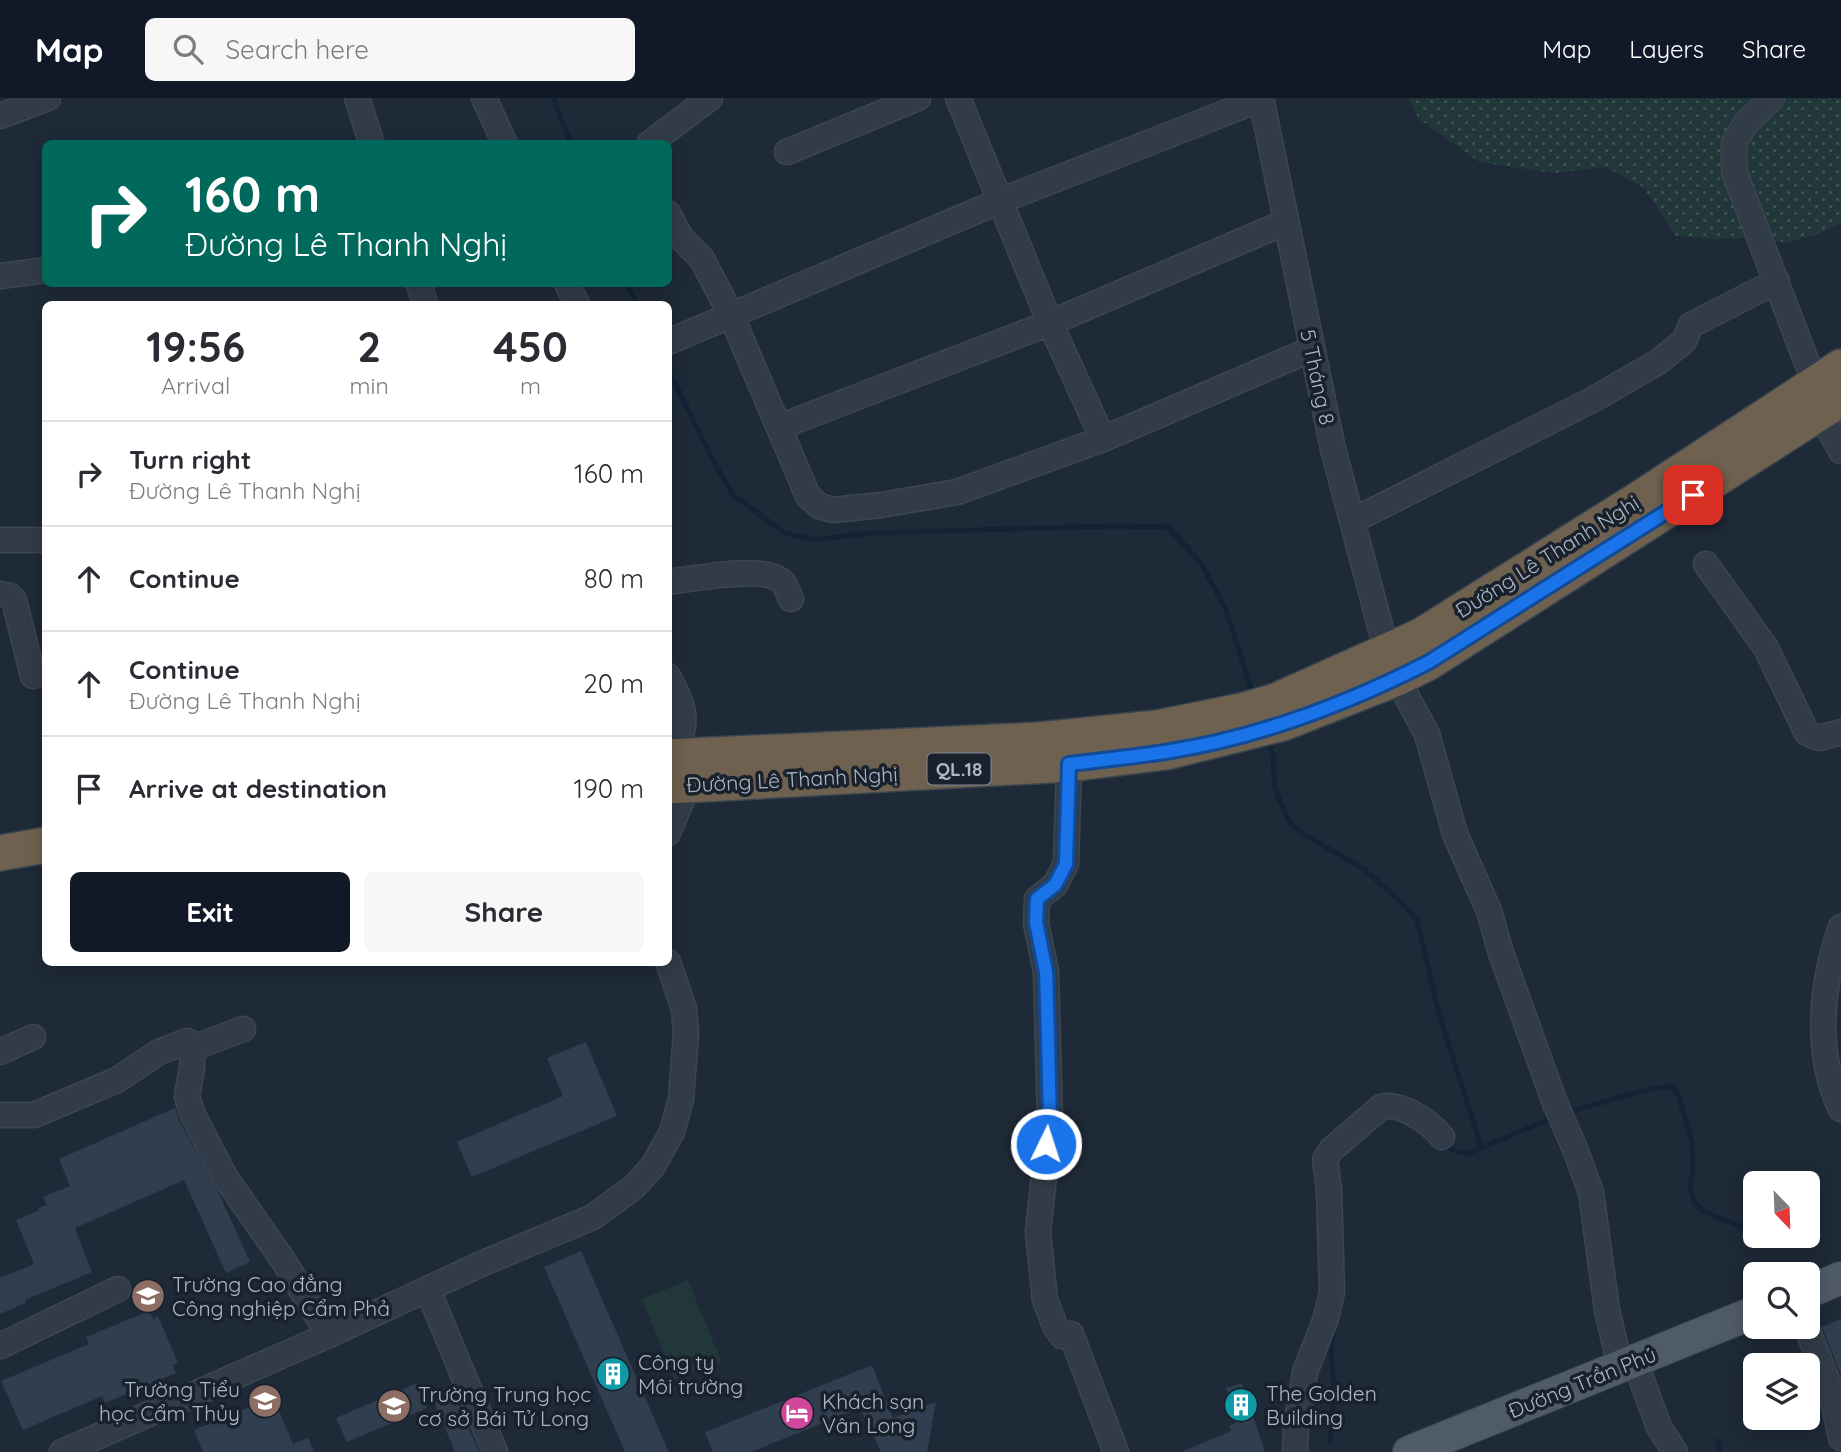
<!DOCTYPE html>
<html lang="en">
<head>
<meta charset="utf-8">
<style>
	:root { --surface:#fff; --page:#f7f7f7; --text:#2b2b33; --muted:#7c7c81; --line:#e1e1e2; --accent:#111827 }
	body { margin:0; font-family:Quicksand,sans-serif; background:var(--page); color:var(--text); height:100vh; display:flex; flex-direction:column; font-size:26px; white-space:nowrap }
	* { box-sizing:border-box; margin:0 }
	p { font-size:23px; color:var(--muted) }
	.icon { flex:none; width:38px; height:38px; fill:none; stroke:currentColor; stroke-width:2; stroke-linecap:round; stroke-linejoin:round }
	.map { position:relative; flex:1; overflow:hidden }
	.side { position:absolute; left:42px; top:203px; width:630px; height:665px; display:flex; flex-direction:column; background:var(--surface); border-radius:10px; box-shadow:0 4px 18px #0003 }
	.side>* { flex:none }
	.top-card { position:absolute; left:42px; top:42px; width:630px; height:147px; border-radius:10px; box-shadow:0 4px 18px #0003; background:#00695c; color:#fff; overflow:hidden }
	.needle { width:46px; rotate:157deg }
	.fabs { position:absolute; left:1743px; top:1073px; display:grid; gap:14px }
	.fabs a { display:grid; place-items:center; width:77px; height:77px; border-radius:10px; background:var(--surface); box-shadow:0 4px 18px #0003; font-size:35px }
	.pin { position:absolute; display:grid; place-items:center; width:60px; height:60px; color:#fff; margin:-30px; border-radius:14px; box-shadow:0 4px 10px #0006 }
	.me { position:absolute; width:77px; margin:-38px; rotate:4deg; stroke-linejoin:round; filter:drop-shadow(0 0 5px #0008) }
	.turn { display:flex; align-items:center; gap:24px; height:147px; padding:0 28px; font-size:32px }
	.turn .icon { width:91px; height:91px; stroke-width:2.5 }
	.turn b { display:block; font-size:49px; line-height:60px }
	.eta { display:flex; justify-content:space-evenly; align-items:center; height:119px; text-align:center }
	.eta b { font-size:42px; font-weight:800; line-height:49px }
	.primary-button { display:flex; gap:14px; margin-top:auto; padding:14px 28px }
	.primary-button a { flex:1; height:80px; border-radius:10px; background:var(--accent); color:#fff; font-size:28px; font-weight:800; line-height:80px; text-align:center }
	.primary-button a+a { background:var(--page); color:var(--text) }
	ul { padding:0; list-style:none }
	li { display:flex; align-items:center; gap:21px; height:105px; padding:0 28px; border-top:2px solid var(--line) }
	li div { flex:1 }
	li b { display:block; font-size:26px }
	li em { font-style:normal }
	header { display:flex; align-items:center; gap:42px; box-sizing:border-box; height:98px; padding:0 35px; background:var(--accent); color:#fff }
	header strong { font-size:33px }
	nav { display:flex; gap:38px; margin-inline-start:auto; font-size:24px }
	.search { width:490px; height:63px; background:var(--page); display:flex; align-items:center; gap:18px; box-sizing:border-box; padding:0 24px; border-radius:10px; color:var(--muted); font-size:26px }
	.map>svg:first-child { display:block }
</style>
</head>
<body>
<header>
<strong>Map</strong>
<div class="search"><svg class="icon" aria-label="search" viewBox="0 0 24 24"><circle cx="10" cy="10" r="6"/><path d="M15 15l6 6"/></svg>Search here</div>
<nav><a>Map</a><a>Layers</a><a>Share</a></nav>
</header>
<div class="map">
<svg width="1841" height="1354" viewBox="0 0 1841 1354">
	<defs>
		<pattern id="grass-dots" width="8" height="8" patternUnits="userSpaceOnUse" patternTransform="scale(1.75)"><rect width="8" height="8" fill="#213739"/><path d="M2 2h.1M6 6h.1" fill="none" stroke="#3f5254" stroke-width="1.8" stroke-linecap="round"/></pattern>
	</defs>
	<rect width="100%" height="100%" fill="#1f2a38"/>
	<path fill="url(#grass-dots)" d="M1409 0H1841V125L1824 134 1786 145 1765 140 1717 141 1676 138 1643 89 1605 69 1553 75 1479 64 1418 20Z"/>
	<path fill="#213739" d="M688 1182 721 1263 675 1282 642 1201Z"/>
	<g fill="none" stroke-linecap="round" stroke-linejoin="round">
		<path stroke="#132235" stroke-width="5" d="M553 0 571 46
			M627 186 637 206
			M668 271 713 362 733 397 785 435 813 442 870 435 1114 428 1168 429 1201 465 1226 512 1253 596
			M1268 642 1273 658 1275 691 1289 723 1301 735 1363 770 1405 808 1417 822 1439 916 1481 1048
			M1568 1014 1653 990 1673 989 1678 996 1692 1044 1693 1071 1690 1088 1694 1104 1704 1114 1755 1134
			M1444 1048 1461 1055H1469L1555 1019
			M1801 1138 1810 1146
			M1330 1343 1334 1292 1331 1251 1334 1231
			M1718 1343 1720 1354"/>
	</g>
	<path fill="#313e4f" d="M586 944 617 1018 472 1079 457 1044 563 998 547 960Z
		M175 1010 180 1024 220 1098 250 1164 226 1175 184 1082 75 1130 92 1174 25 1202 26 1205 0 1216V1180L34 1166 16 1122 39 1112 38 1110 47 1107 43 1099 70 1088 59 1061Z
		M581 1153 651 1313 669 1354H625L544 1169Z
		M149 1213 153 1221 158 1218 178 1265 173 1267 176 1275 105 1305 102 1298 23 1332 1 1283 89 1246 86 1239Z
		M1841 1221V1277L1822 1229Z
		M872 1267 893 1320 936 1304 927 1354H881L860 1310 751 1354H713L705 1334Z
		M417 1285 427 1310 347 1344 336 1320Z
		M1242 1285 1265 1354H1181L1231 1333 1229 1328 1239 1323 1226 1290Z
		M451 1288 479 1354H455L431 1296Z
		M273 1299 293 1346 308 1340 314 1354H203L194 1332Z"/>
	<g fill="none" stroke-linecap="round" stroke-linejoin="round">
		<g stroke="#3c4552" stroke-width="27">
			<path id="minor" d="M357 0 372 46
				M484 0 505 46
				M958 0 1050 225 1103 341
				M1261 0 1333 351 1387 554
				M1772 0 1746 25 1734 45V73L1815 286
				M0 18 48 0
				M649 46 710 0
				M787 54 918 0
				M668 115 681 140 702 161 731 217 808 398 819 408 833 412 881 407 957 394 1103 341 1312 251
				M0 178 46 172
				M419 186 425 206
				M567 186 577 206
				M668 244 1000 103 1261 1
				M1820 314 1841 353
				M779 329 1050 225 1286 124
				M1352 423 1594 301 1658 264 1684 243 1691 227 1777 183
				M0 442H46
				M1706 466 1766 550 1807 635 1819 640 1841 634
				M668 484C693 481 761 467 780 482 786 486 788 495 791 501
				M0 496 10 498 14 502 33 578
				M668 578C687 615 688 619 674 659
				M1397 580 1427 636 1455 736 1489 813 1501 855 1555 1005 1575 1051 1591 1094 1607 1212 1620 1268
				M1069 666 1066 766 1055 787 1037 801 1036 825 1046 874 1050 1023 1038 1134 1045 1202 1055 1228 1062 1238 1071 1236 1116 1354
				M668 735 688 687
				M1841 829C1821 886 1814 955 1841 1011
				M193 950 243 931
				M0 954 33 939
				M0 1017H34L117 982 159 954 187 943 191 945 193 950 192 969 187 999 193 1017 225 1079 283 1162 329 1237
				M428 1192 495 1354
				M1806 1228 1831 1292 1841 1340
				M0 1248 118 1191
				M1634 1261 1659 1329 1675 1354
				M62 1354 329 1237 481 1166 593 1119 634 1089 653 1068 672 1034 681 1001 686 935 684 911 668 864
				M1295 1354 1296 1329 1305 1274 1326 1220 1332 1194 1329 1092 1325 1062 1331 1052 1381 1009C1400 1003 1431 1025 1442 1039"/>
		</g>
		<g stroke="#3c4552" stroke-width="34">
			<path id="major" d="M1808 1194 1841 1180
				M1409 1354 1755 1214"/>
		</g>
		<g stroke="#3a444f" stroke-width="38">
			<path id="highway" d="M668 659 1039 642 1157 630 1241 613 1276 603 1421 538 1636 403 1841 269
				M668 688 1069 666 1166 654 1283 625 1397 580 1429 564 1841 301
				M0 755 46 747"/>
		</g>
		<use href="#minor" stroke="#323c48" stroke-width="24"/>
		<use href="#major" stroke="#505b68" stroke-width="32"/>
		<use href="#highway" stroke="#6e614f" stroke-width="35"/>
	</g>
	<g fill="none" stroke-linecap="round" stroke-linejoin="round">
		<g stroke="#114b97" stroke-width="18">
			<path id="route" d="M1046 1046 1050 1023 1047 903 1046 874 1036 824 1037 801 1055 787 1066 766 1069 666C1101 662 1133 659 1165 654 1256 640 1347 606 1429 564L1693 397"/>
		</g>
		<use href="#route" stroke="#1a73e8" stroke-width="12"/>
	</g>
	<defs>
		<g id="university-disc" transform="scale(1.75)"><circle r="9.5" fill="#8d6e63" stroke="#18212c"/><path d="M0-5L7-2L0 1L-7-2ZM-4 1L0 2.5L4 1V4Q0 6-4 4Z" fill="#fff"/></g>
		<g id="building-disc" transform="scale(1.75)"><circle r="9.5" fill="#0f9aa8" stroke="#18212c"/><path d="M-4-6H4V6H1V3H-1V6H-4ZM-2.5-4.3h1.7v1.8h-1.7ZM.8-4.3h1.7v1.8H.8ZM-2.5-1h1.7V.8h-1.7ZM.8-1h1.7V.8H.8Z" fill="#fff"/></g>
		<g id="school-disc" transform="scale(1.75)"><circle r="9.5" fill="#8d6e63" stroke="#18212c"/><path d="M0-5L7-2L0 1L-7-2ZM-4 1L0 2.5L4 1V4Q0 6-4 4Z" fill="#fff"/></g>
		<g id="hotel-disc" transform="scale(1.75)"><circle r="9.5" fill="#d1479c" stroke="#18212c"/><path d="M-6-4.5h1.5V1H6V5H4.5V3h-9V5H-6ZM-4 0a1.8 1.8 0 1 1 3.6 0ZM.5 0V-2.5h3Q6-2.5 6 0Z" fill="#fff"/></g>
	</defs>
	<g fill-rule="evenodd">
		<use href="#university-disc" x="148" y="1198"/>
		<use href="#building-disc" x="613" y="1276"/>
		<use href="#school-disc" x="265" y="1303"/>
		<use href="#building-disc" x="1241" y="1307"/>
		<use href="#school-disc" x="394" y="1308"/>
		<use href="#hotel-disc" x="797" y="1315"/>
	</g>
	<g text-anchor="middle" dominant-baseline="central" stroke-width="7" stroke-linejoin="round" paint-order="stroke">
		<rect fill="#18212c" stroke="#808a97" stroke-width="2" x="927.5" y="655.5" width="63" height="31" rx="5"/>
		<g font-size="19" font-weight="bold" fill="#acb7c5">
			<text x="959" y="671">QL.18</text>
		</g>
		<g font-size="21" fill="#acb7c5" stroke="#18212c">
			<text transform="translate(1318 279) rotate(78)">5 Tháng 8</text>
			<text transform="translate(1547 458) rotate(-32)">Đường Lê Thanh Nghị</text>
			<text transform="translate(792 681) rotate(-3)">Đường Lê Thanh Nghị</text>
			<text transform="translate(1582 1284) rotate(-22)">Đường Trần Phú</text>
		</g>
		<g font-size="21" fill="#acb7c5" stroke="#18212c" text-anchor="start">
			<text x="172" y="1186">Trường Cao đẳng<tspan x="172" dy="24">Công nghiệp Cẩm Phả</tspan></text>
			<text x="638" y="1264">Công ty<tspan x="638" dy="24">Môi trường</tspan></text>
			<text x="240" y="1291" text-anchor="end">Trường Tiểu<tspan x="240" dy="24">học Cẩm Thủy</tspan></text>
			<text x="1266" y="1295">The Golden<tspan x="1266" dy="24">Building</tspan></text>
			<text x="418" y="1296">Trường Trung học<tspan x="418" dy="24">cơ sở Bái Tử Long</tspan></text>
			<text x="822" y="1303">Khách sạn<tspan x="822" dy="24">Vân Long</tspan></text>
		</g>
	</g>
</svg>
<div class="fabs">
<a><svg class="needle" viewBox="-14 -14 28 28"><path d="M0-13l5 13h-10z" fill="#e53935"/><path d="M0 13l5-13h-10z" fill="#7c7c81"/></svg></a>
<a><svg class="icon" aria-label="search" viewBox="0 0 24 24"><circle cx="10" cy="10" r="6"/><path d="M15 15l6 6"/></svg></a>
<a><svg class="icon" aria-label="layers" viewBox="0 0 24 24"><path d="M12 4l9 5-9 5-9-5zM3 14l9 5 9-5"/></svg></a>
</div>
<div class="pin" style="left:1693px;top:397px;background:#d93025"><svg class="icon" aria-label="arrive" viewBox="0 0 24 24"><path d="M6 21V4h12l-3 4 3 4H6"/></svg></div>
<svg class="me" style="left:1046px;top:1046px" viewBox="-20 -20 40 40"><circle r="17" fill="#1a73e8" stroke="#fff" stroke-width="3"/><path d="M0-11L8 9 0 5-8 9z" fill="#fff"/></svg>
<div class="top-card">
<div class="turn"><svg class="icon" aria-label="right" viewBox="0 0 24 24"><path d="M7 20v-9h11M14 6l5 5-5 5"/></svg><div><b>160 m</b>Đường Lê Thanh Nghị</div></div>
</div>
<section class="side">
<div class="eta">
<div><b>19:56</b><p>Arrival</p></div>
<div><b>2</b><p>min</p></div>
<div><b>450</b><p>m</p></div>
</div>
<ul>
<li><svg class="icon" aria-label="right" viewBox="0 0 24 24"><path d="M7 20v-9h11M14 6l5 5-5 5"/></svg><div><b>Turn right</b><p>Đường Lê Thanh Nghị</p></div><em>160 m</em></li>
<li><svg class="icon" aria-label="ahead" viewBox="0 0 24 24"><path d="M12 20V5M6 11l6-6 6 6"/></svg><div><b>Continue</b></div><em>80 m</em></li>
<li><svg class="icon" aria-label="ahead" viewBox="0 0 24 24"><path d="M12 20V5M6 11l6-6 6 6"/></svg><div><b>Continue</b><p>Đường Lê Thanh Nghị</p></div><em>20 m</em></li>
<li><svg class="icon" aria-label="arrive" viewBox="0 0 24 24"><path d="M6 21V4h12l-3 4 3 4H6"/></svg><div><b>Arrive at destination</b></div><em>190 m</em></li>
</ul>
<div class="primary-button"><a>Exit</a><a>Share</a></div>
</section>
</div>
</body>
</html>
